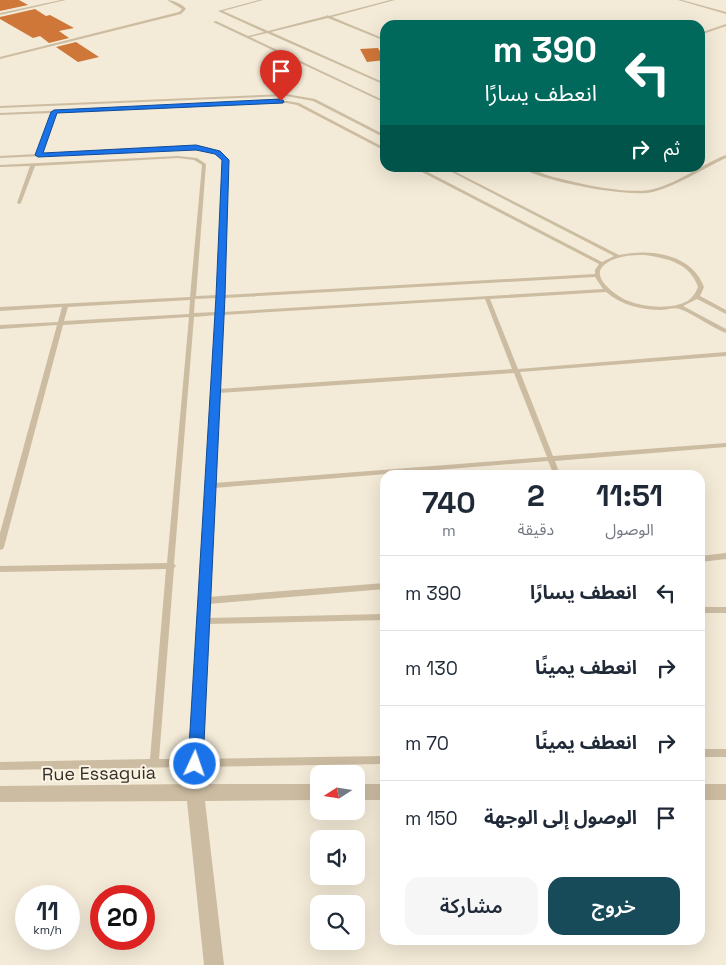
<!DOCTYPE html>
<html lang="ar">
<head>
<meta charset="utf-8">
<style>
	:root { --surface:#fff; --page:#f6f6f7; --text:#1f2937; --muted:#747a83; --line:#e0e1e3; --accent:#184b5a }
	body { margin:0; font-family:"Space Grotesk","Noto Sans Arabic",sans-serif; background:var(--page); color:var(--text); direction:rtl; height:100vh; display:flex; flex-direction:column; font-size:19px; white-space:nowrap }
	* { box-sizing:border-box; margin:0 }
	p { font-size:16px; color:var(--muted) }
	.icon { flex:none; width:28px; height:28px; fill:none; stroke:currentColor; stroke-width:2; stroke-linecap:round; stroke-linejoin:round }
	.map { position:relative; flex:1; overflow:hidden; direction:ltr }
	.side { position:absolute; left:380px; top:470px; width:325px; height:475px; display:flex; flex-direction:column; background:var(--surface); border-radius:15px; box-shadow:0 5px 20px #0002; direction:rtl }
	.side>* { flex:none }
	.banner { position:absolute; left:380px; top:20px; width:325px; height:152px; border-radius:15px; box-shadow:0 5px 20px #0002; direction:rtl; background:#00695c; color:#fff; overflow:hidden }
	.needle { width:32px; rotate:258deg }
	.fabs { position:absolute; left:310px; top:765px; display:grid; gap:10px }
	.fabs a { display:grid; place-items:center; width:55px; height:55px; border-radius:10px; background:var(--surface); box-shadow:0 5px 20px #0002; font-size:25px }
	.speed { position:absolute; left:15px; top:885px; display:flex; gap:10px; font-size:25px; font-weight:700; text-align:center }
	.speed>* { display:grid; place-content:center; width:65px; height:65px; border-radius:50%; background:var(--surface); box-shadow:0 5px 20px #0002; line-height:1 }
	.speed small { font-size:12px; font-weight:400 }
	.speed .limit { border:8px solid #d22; background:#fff; color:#111 }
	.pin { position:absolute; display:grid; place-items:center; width:42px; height:42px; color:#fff; margin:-51px -21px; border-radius:50% 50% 50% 0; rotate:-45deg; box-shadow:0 0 5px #0007 }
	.pin .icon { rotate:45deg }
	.me { position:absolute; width:55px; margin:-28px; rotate:3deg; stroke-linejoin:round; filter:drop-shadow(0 0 4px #0008) }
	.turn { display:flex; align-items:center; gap:18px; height:105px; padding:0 25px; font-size:22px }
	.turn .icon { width:65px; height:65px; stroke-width:2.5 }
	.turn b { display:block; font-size:35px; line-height:42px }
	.then { display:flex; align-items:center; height:48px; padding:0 25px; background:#0003; gap:10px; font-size:19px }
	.eta { display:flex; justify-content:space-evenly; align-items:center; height:85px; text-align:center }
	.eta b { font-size:30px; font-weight:600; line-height:35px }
	.button { display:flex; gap:10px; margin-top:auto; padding:10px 25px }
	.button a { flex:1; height:58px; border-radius:15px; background:var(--accent); color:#fff; font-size:20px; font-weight:600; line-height:58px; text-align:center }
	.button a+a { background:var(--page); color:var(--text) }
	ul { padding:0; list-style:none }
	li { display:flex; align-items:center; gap:15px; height:75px; padding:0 25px; border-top:1px solid var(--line) }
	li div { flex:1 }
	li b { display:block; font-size:19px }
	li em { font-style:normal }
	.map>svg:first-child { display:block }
</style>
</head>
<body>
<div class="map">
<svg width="726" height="965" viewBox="0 0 726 965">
	<rect width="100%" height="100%" fill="#f3ead7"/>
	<path fill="#cf7639" d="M0 0H19L28 5 0 11Z
		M35 9 46 16 50 15 74 28 59 31 69 38 49 43 40 36 33 38 0 19V17Z
		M76 42 99 57 78 62 56 47Z
		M378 48 385 60 367 62 360 49Z"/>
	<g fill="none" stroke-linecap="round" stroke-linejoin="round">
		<path fill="#ccbca2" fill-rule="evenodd" d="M61 0H66L0 15V13Z
			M167 0C172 0 183 4 186 9L181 14 0 59V57L179 12 182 9Z
			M259 0H263L223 11 268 31 326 16 327 15 329 16 390 0H395L332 17 385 39V41L328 18 271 32 385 83V85L267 33 250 37 385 101V103L213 22 216 21 248 36 264 32 218 11Z
			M678 0H682L726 12V14Z
			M726 24V26L700 35V33Z
			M286 94 315 99 385 135V138L313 101 286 96 0 108V106Z
			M287 101 299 103 385 148V151L297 105 287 103 55 113 42 154 196 147 218 151 228 160 224 295 595 274V270L599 264 416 169V168H420L602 262 614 256 444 168H448L619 255C650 248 692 254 704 287L700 296 726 310V314L697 299 683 306 726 329V333C710 327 696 315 680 309 675 307 667 310 661 310 642 310 621 305 606 292L490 299 518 369 726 352V356L520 372 553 456 726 443V447L555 461 560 475H554L548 461 214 488 208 597 385 583V589L208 604 207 618 385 614V620L207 624 200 759 385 756V764L198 767 195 768 192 767 0 770V762L150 759 166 569 0 572V566L167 563 189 317 63 325 4 547 3 549 0 550V533L57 325 0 329V325L58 322 62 307 0 311V307L190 297 202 165 194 160 178 158 35 166 21 203 19 204 17 203 30 166 0 167V165L178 156 197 158 206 164 196 296 218 295 224 160 216 153 196 149 0 158V156L37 154 51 113 0 115V113ZM644 255C667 258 690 263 698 287 693 300 685 304 671 306 656 308 640 306 626 300 616 295 591 278 603 266 613 256 631 255 644 255ZM595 277 603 289 223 312 224 298ZM218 298 217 312 194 313 195 299ZM485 299 512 369 219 389 223 315ZM190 300 189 314 64 321 68 307ZM217 315 191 759H159L174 568 176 566 174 564 194 317ZM514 373 547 457 214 483 219 393Z
			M726 155V158C702 169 679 185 653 192 627 198 543 181 521 168 530 167 541 173 550 176 576 183 622 194 649 190 674 186 702 164 726 155Z
			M726 553V559L700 562V556Z
			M700 607H726V613H700Z
			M700 749H726V757H700Z"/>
		<path fill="#ccbca2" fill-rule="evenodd" d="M193 784H319V800L205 801 224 965H204L187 801 0 802V786Z
			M356 784H385V800H356Z
			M700 784H726V800H700Z"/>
	</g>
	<path fill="#1a73e8" stroke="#114b97" d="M281 99 284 101 283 103 57 113 43 153 196 145 220 151 229 160 225 296 203 764 201 769 195 771 190 769 188 764 216 296 222 160 215 154 196 150 38 157 35 155 51 112 54 110Z"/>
	<g text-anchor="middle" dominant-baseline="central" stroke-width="4" stroke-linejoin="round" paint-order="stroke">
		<g font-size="18" fill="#362d25" stroke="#faf4e4">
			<text transform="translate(99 773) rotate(-1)">Rue Essaguia</text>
		</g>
	</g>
</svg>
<div class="fabs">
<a><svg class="needle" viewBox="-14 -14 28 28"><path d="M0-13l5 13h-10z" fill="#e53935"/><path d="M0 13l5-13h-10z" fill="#747a83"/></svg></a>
<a><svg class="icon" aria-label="sound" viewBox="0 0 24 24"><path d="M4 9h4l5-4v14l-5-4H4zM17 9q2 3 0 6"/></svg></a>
<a><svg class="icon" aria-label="search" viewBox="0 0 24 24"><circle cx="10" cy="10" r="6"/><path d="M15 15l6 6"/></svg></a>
</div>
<div class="speed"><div>11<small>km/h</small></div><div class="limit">20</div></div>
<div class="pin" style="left:281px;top:101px;background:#d93025"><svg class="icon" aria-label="arrive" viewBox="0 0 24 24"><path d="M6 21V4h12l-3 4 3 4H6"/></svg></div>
<svg class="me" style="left:195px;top:764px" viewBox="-20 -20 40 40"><circle r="17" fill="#1a73e8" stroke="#fff" stroke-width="3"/><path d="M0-11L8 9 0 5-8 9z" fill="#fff"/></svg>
<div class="banner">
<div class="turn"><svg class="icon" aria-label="left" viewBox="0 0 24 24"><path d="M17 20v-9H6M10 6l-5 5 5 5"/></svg><div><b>390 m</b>انعطف يسارًا</div></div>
<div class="then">ثم<svg class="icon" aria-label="right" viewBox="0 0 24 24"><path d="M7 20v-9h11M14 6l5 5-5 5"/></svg></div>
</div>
<section class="side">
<div class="eta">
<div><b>11:51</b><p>الوصول</p></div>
<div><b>2</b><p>دقيقة</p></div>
<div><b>740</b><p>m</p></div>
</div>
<ul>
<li><svg class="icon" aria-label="left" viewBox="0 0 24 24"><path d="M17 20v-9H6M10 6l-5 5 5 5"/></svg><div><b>انعطف يسارًا</b></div><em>390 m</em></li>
<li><svg class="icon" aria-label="right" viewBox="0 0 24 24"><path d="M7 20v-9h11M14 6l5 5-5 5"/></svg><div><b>انعطف يمينًا</b></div><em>130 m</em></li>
<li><svg class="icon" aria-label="right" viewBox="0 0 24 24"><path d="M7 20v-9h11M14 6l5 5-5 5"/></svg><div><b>انعطف يمينًا</b></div><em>70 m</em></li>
<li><svg class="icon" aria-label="arrive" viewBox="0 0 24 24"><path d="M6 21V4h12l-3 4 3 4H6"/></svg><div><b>الوصول إلى الوجهة</b></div><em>150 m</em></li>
</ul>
<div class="button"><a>خروج</a><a>مشاركة</a></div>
</section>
</div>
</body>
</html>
